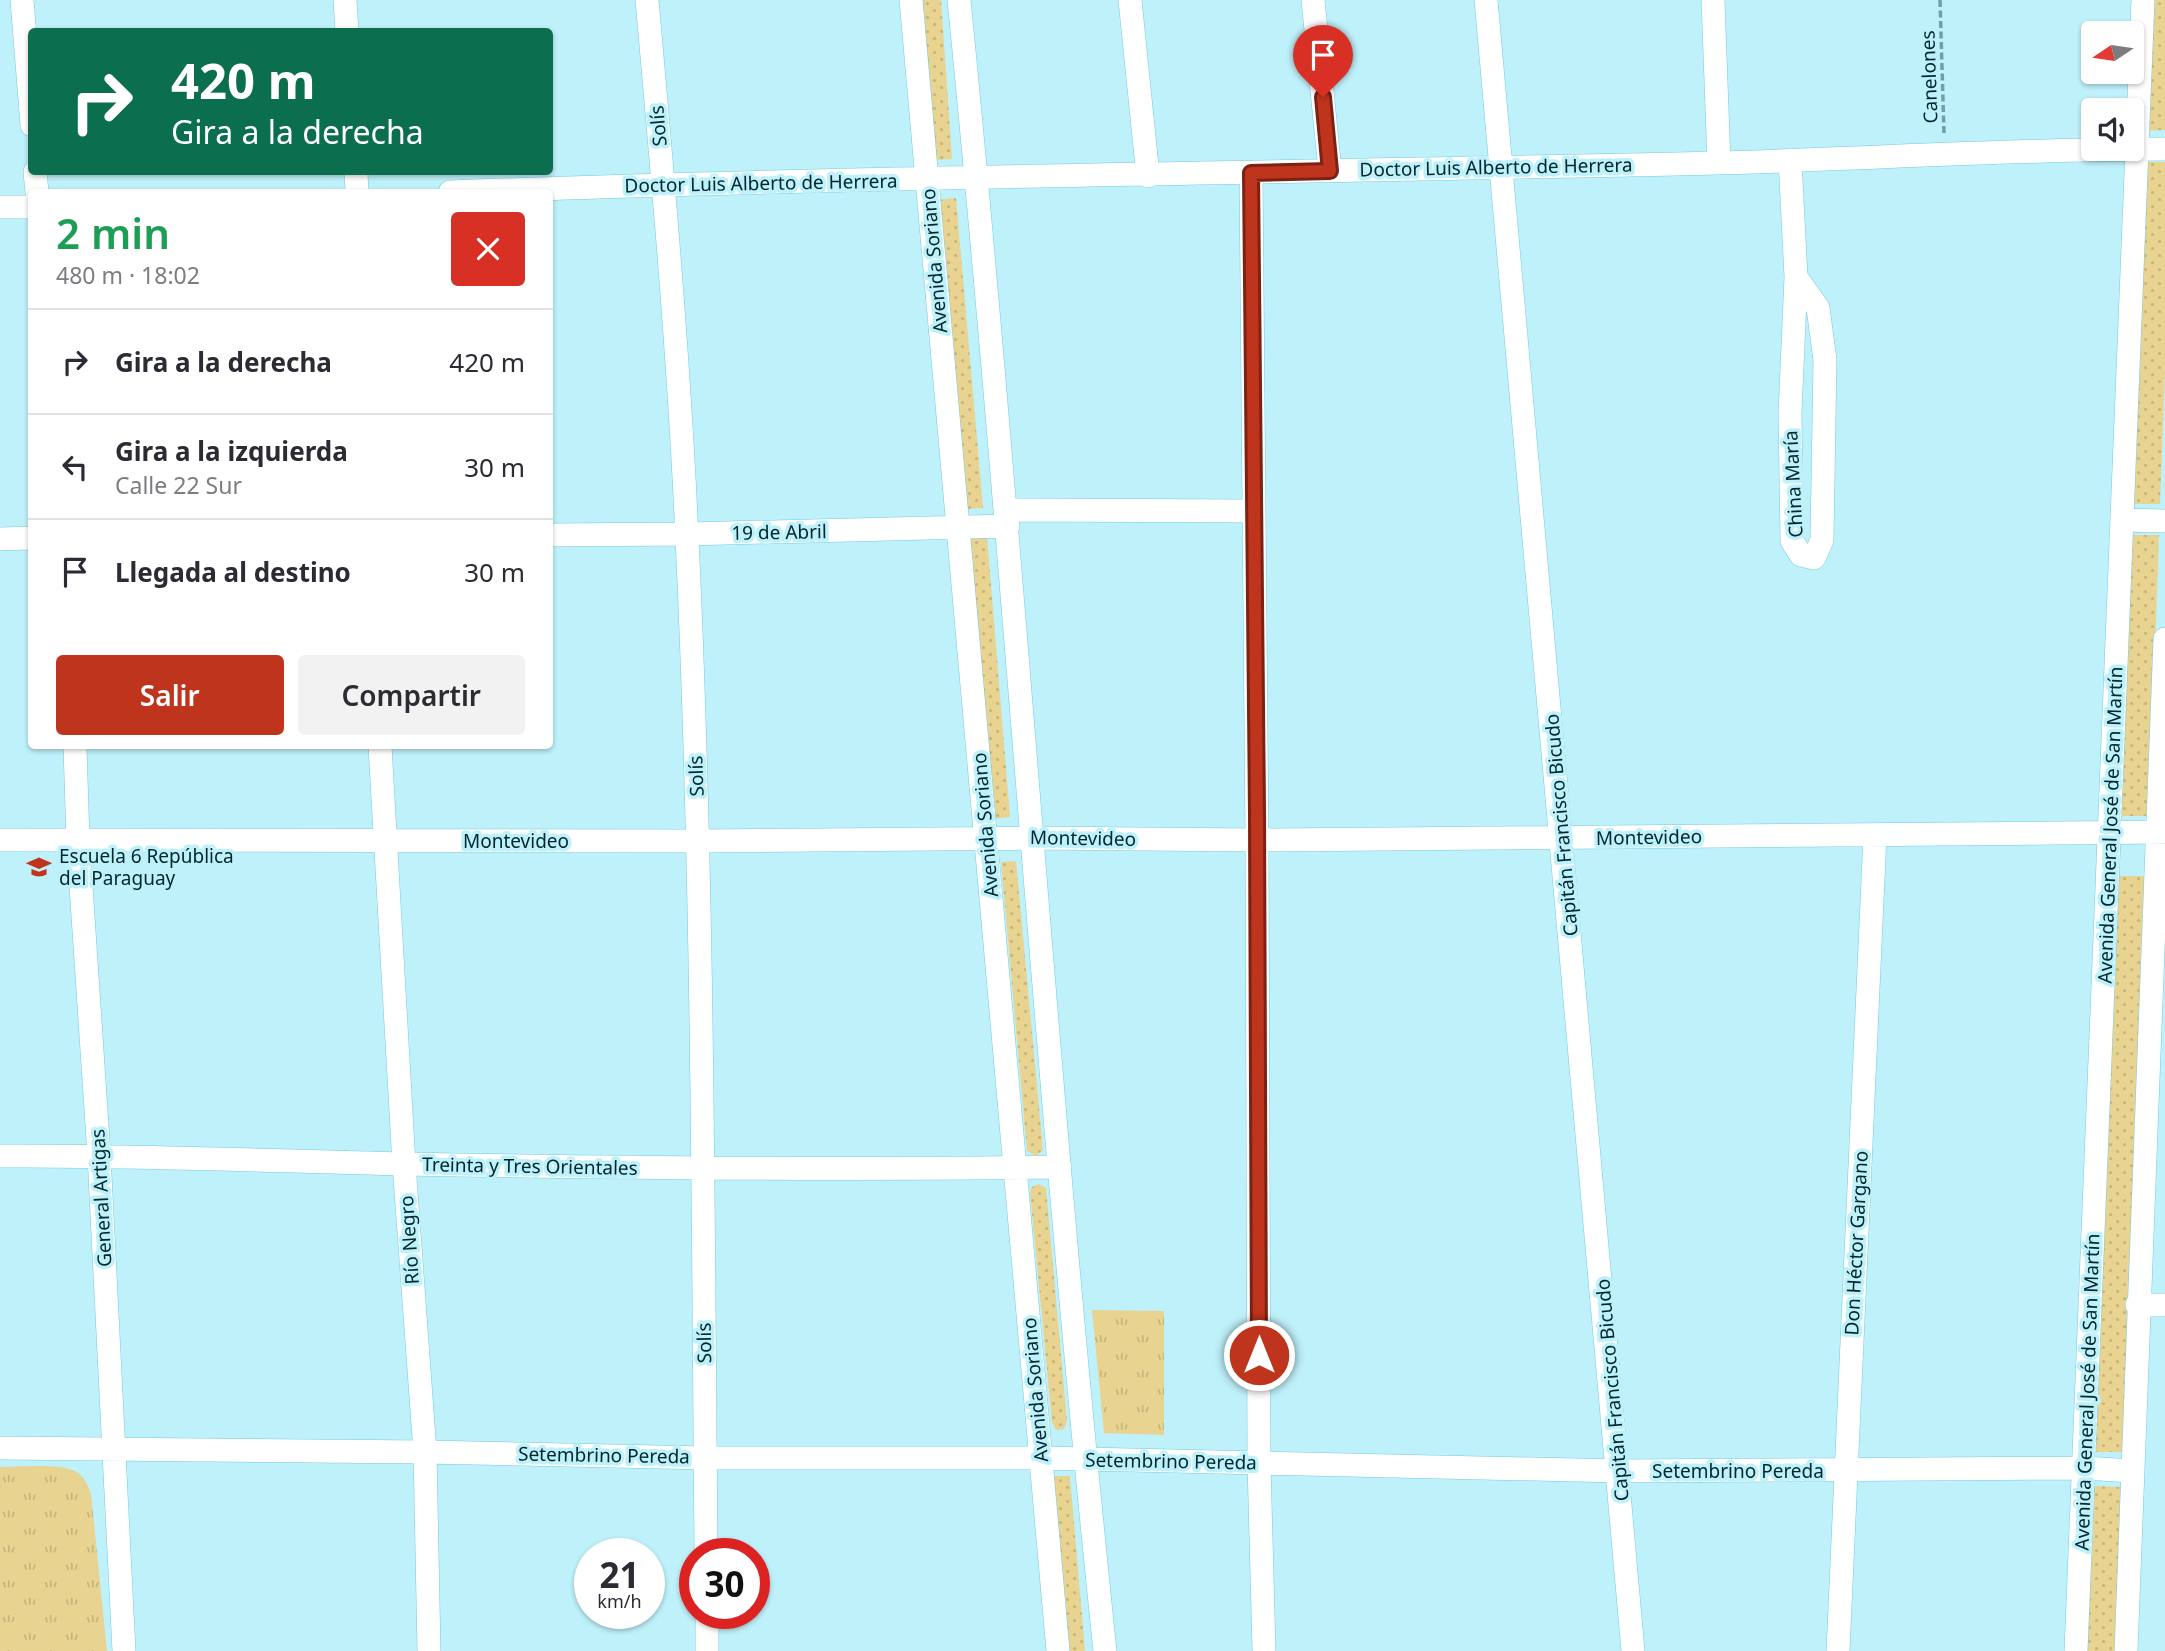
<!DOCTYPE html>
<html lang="es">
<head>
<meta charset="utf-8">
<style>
	:root { --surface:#fff; --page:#f2f2f3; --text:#2b2b33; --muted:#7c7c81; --line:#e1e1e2; --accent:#bf341d }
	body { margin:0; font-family:"Noto Sans",sans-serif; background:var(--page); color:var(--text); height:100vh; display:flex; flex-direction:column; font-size:26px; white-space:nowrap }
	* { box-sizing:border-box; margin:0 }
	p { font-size:23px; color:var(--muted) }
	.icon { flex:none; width:38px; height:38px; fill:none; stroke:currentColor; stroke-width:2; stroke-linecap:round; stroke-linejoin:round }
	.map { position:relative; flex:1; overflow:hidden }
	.details { position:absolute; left:28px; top:189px; width:525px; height:560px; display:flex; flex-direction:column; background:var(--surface); border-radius:7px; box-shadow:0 2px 5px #0004 }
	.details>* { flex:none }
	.hud { position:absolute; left:28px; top:28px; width:525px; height:147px; border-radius:7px; box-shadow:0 2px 5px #0004; background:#0b6e4f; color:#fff; overflow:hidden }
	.needle { width:46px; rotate:257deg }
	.controls { position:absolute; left:2081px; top:21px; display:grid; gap:14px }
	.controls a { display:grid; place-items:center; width:63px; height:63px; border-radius:7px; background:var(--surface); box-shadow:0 2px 5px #0004; font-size:35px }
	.speed { position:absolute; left:574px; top:1538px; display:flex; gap:14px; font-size:35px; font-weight:700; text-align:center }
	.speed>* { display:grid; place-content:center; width:91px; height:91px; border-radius:50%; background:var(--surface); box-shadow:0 2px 5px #0004; line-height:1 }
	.speed small { font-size:18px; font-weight:400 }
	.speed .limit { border:10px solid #d22; background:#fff; color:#111 }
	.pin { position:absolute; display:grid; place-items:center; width:60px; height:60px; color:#fff; margin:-72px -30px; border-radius:50% 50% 50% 0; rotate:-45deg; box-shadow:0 0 7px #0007 }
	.pin .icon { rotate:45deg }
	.me { position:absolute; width:77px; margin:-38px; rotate:0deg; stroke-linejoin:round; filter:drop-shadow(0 0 5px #0008) }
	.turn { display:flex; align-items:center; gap:24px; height:147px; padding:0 28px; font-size:32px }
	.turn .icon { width:91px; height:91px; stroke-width:2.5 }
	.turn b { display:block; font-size:49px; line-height:60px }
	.round { display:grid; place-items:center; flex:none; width:74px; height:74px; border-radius:7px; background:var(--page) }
	.head { display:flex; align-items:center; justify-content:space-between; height:119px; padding:0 28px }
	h1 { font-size:42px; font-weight:600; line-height:52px; color:#1e9e55 }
	.primary-button { display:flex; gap:14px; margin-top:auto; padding:14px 28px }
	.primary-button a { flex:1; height:80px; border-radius:7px; background:var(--accent); color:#fff; font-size:28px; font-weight:600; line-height:80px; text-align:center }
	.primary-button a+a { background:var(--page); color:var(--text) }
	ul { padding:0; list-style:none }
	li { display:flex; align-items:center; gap:21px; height:105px; padding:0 28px; border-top:2px solid var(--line) }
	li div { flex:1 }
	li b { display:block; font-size:26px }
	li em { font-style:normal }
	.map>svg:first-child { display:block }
</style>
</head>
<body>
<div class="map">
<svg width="2165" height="1651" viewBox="0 0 2165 1651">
	<defs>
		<pattern id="grass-dots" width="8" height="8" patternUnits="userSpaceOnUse" patternTransform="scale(1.75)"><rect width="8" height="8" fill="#e9d390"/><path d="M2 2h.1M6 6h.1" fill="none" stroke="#c6b57c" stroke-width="1.8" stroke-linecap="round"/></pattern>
		<pattern id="park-tufts" width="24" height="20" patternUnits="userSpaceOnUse" patternTransform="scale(1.75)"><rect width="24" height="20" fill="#e9d390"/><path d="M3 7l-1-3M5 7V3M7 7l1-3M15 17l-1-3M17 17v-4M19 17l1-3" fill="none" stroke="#c6b57c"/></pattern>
	</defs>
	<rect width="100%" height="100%" fill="#bff1fb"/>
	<path fill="url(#grass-dots)" d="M921 0H941L952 159 934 160Z
		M2150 0H2165V130L2145 131Z
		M2144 162H2165V372L2160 504H2131Z
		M956 198 983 508 965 509 938 200Z
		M2129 535H2159L2149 816H2119Z
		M987 536 1010 817 992 819 969 538Z
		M1016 861 1043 1150 1036 1156 1027 1151 1001 862Z
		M2117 876H2147L2125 1452H2095Z
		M1039 1184 1046 1188 1067 1421 1064 1429 1056 1430 1052 1423 1030 1191 1032 1187Z
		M1052 1476H1070L1085 1651H1068Z
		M2093 1486 2124 1487 2118 1651H2087Z"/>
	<path fill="url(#park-tufts)" d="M1092 1310 1164 1311V1435L1104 1433Z
		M0 1467C19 1467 59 1463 75 1471 84 1476 88 1485 91 1494L107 1651H0Z"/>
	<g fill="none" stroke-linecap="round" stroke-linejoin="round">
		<g stroke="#73cbdd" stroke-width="24">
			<path id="minor" d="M22 0 32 125
				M345 0 347 32
				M647 0C663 179 679 358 687 538 703 876 703 1215 706 1554
				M911 0 1058 1651
				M959 0C1014 550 1047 1101 1105 1651
				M1130 0 1148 176
				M1313 0 1330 171
				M1486 0 1633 1651
				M1713 0 1719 163
				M1790 160 1796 277 1790 413 1792 541 1801 555 1814 558 1822 540 1825 360 1818 308 1796 277
				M35 172 37 192
				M356 172 357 192
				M1251 173 1257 840 1259 1463 1264 1651
				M450 192C872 176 1294 173 1717 163 1866 159 2016 149 2165 149
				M0 207H32
				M1007 510 1254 511
				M2123 520 2165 521
				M550 535 687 534 1008 526
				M0 539 32 538
				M75 746 78 841 99 1155 124 1651
				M380 746 404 1164 425 1452 429 1651
				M0 840 699 841 1032 838 1257 840 2165 832
				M0 1156C135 1155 270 1161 405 1164 623 1168 841 1170 1060 1167
				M2137 1305H2165
				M0 1448 425 1452 706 1458H1042L1619 1471 2085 1468 2132 1471
				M707 1614V1651
				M1838 1651 1875 835
				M2076 1651 2143 0
				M2126 1651C2137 1314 2154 976 2165 639"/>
		</g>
		<path stroke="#719fa7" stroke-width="3.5" stroke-dasharray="7 3.5" stroke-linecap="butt" d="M1940 0 1944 134"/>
		<use href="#minor" stroke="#fff" stroke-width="23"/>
	</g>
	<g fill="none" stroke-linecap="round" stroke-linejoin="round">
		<g stroke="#7c2213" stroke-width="18">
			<path id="route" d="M1259 1355 1257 813 1251 173 1330 171 1323 97"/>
		</g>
		<use href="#route" stroke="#bf341d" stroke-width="12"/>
	</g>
	<defs>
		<g id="school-bare" transform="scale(1.89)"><path d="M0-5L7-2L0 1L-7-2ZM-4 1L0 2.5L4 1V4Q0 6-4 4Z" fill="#bf341d" stroke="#bff1fb" stroke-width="2.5" paint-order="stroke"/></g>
	</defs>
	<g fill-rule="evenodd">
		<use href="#school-bare" x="39" y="867"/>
	</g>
	<g text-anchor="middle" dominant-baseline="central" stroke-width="7" stroke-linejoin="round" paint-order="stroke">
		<g font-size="19" fill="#00272e" stroke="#bff1fb">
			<text transform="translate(1929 77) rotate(-92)">Canelones</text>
			<text transform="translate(658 126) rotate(-95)">Solís</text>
			<text transform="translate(1496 167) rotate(-1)">Doctor Luis Alberto de Herrera</text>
			<text transform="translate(761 183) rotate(-1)">Doctor Luis Alberto de Herrera</text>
			<text transform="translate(934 261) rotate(-95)">Avenida Soriano</text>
			<text transform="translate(1793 484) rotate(-93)">China María</text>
			<text transform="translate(779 532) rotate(-1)">19 de Abril</text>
			<text transform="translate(696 776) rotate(-92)">Solís</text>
			<text transform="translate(985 825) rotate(-95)">Avenida Soriano</text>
			<text transform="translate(1561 825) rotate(-95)">Capitán Francisco Bicudo</text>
			<text transform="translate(2110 825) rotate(-88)">Avenida General José de San Martín</text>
			<text transform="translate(1649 837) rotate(-1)">Montevideo</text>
			<text transform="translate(1083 838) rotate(1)">Montevideo</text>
			<text x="516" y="841">Montevideo</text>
			<text transform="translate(530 1166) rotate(1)">Treinta y Tres Orientales</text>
			<text transform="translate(101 1198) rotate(-93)">General Artigas</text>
			<text transform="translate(409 1240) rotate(-94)">Río Negro</text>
			<text transform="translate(1856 1243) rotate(-87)">Don Héctor Gargano</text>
			<text transform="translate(704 1343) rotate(-91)">Solís</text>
			<text transform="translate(1035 1390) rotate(-95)">Avenida Soriano</text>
			<text transform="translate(1612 1390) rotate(-95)">Capitán Francisco Bicudo</text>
			<text transform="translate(2087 1392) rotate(-88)">Avenida General José de San Martín</text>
			<text transform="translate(604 1455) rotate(1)">Setembrino Pereda</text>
			<text transform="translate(1171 1461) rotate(1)">Setembrino Pereda</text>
			<text x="1738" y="1471">Setembrino Pereda</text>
		</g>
		<g font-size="19" fill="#00272e" stroke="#bff1fb" text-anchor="start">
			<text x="59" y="856">Escuela 6 República<tspan x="59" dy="22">del Paraguay</tspan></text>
		</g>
	</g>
</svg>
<div class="controls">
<a><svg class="needle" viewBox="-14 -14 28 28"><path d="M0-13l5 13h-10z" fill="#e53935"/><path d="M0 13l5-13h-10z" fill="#7c7c81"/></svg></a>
<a><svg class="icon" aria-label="sound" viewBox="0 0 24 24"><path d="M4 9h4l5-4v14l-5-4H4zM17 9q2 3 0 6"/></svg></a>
</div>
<div class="speed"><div>21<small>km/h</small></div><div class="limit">30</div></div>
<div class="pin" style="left:1323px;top:97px;background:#d93025"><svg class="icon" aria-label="arrive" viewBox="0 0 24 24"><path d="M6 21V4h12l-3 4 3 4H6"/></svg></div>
<svg class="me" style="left:1259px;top:1355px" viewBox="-20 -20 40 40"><circle r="17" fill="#bf341d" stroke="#fff" stroke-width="3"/><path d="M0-11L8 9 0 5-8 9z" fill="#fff"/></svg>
<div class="hud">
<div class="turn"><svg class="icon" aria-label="right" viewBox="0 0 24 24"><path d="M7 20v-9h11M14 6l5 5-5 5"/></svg><div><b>420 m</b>Gira a la derecha</div></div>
</div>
<section class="details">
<div class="head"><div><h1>2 min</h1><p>480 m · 18:02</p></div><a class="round" style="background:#d93025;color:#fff"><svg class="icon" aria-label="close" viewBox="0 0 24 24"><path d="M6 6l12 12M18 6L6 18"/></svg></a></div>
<ul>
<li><svg class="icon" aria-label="right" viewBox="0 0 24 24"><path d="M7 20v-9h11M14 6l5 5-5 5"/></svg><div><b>Gira a la derecha</b></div><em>420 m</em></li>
<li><svg class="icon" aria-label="left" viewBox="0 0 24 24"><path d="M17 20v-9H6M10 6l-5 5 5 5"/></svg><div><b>Gira a la izquierda</b><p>Calle 22 Sur</p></div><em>30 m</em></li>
<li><svg class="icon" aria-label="arrive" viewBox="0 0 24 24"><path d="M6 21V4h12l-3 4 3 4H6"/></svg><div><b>Llegada al destino</b></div><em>30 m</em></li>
</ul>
<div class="primary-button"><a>Salir</a><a>Compartir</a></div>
</section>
</div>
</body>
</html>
